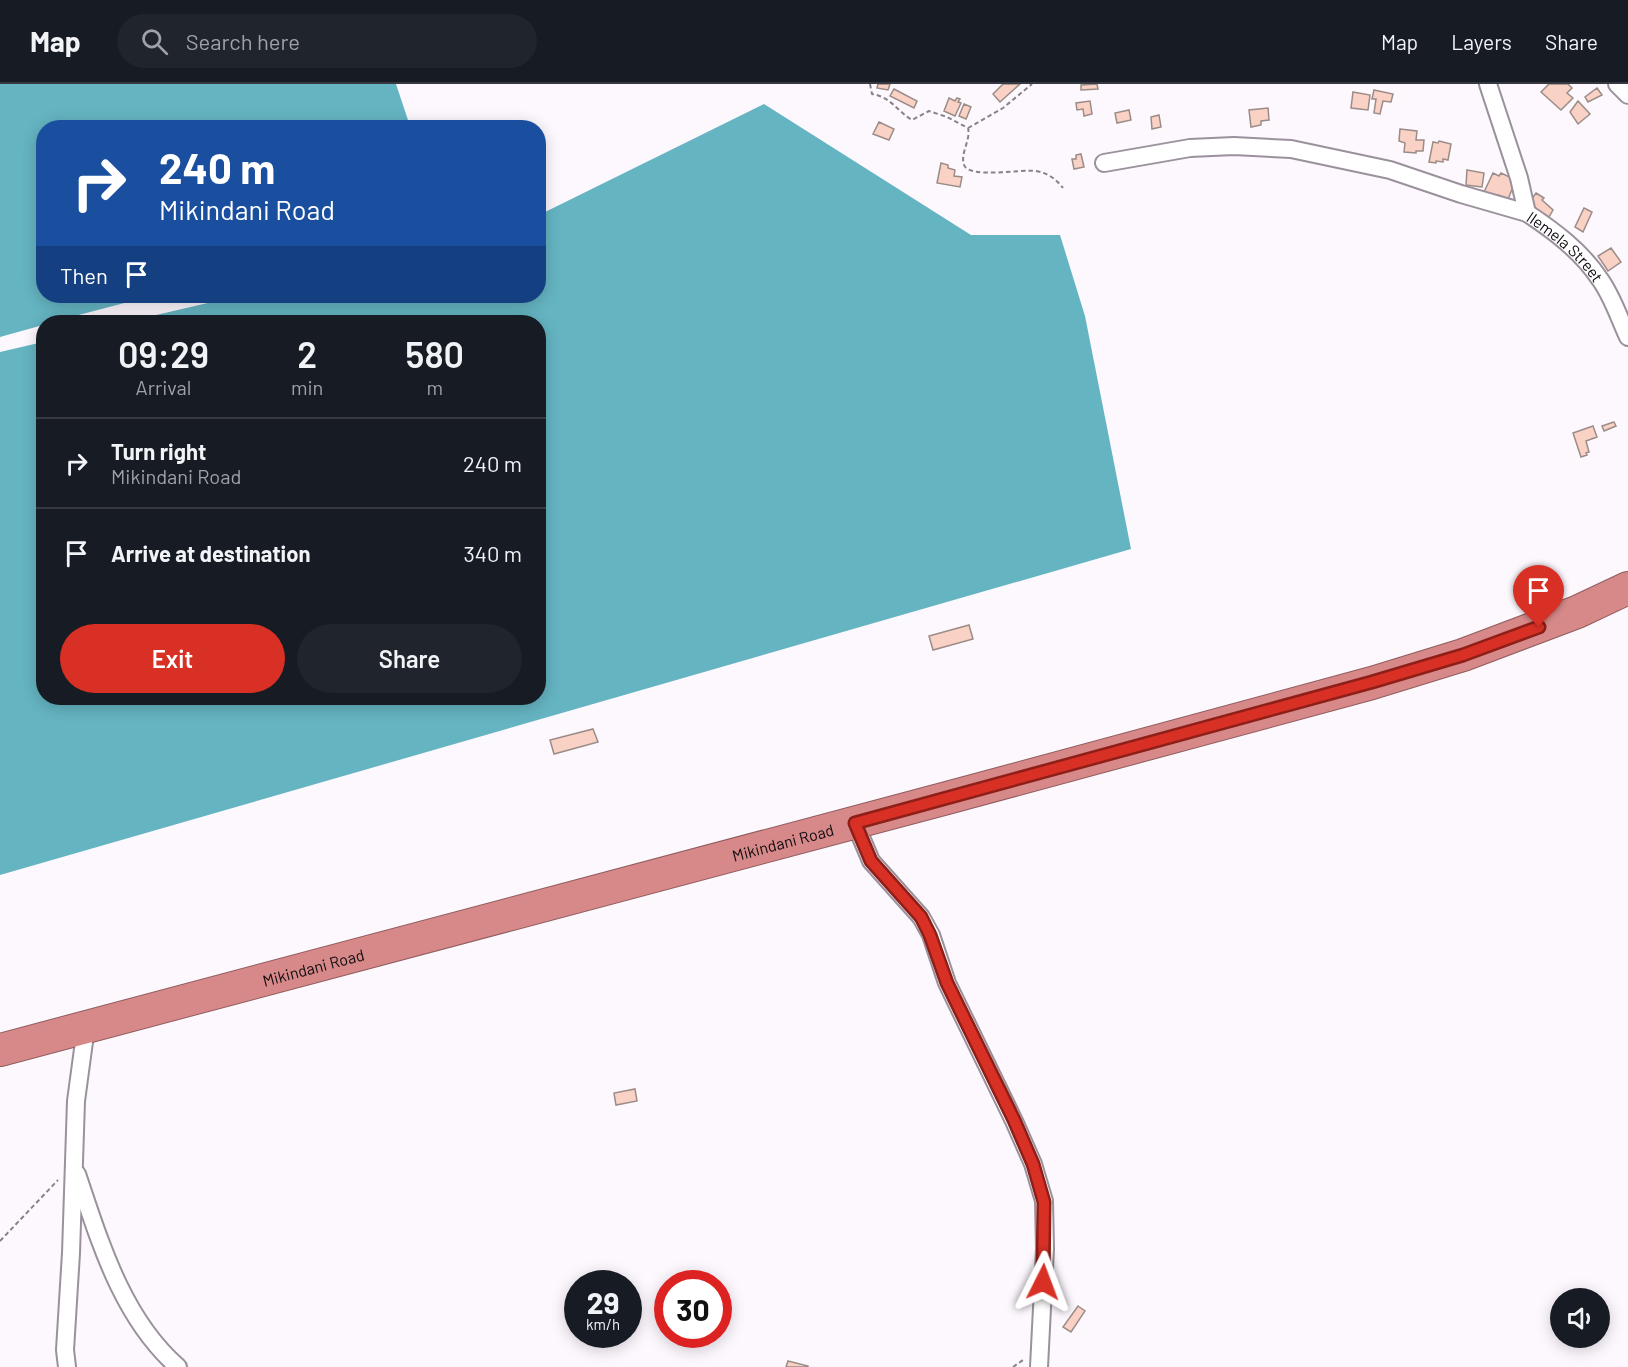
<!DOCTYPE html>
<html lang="en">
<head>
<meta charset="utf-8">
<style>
	:root { --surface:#171b24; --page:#20242c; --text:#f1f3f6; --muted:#9ea1a6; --line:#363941; --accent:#d93025 }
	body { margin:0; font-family:Barlow,sans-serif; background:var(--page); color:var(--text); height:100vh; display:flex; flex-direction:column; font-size:22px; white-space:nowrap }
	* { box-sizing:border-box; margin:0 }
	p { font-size:20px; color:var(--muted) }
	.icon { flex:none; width:33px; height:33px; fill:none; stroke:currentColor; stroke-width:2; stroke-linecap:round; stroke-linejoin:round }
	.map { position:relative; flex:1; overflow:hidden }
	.sheet { position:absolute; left:36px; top:231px; width:510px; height:390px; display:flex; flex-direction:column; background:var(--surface); border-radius:24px; box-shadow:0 3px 15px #0003 }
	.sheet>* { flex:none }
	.hud { position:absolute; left:36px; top:36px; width:510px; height:183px; border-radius:24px; box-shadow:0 3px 15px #0003; background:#1a4fa0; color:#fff; overflow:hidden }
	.buttons { position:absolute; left:1550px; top:1204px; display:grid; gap:12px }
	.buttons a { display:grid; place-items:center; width:60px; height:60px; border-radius:50%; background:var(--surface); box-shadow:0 3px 15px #0003; font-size:30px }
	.speed { position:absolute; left:564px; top:1186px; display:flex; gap:12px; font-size:30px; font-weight:700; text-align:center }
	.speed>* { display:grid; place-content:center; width:78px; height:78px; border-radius:50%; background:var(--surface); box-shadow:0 3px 15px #0003; line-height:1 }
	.speed small { font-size:15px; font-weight:400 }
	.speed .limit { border:9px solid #d22; background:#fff; color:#111 }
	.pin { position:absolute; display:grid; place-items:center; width:51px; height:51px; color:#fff; margin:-62px -26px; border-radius:50% 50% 50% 0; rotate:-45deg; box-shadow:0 0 6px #0007 }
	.pin .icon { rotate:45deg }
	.me { position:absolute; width:66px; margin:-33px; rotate:3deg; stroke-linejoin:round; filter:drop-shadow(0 0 4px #0008) }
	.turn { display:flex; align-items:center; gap:21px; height:126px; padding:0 24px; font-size:27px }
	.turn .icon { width:78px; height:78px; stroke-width:2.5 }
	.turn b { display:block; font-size:42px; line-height:51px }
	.then { display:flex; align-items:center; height:57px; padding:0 24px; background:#0003; gap:12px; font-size:22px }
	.eta { display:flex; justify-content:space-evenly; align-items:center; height:102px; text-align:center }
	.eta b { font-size:36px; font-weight:600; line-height:42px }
	.primary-button { display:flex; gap:12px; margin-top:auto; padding:12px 24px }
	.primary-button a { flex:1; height:69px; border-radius:36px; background:var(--accent); color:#fff; font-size:24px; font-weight:600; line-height:69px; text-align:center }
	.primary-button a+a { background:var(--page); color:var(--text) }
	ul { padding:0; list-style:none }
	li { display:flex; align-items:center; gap:18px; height:90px; padding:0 24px; border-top:2px solid var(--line) }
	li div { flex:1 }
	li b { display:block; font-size:22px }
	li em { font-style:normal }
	header { display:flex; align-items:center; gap:36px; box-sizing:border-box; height:84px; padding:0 30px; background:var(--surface); border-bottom:2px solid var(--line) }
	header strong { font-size:28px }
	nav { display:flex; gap:33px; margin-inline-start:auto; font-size:21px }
	.search { width:420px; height:54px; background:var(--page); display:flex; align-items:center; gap:15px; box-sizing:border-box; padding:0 21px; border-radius:33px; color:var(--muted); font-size:22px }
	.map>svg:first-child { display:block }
</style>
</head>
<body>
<header>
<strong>Map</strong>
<div class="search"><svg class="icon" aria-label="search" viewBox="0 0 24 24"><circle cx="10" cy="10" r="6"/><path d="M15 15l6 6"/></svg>Search here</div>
<nav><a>Map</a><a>Layers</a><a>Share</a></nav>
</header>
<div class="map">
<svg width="1628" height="1283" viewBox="0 0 1628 1283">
	<rect width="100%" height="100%" fill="#fdf7fe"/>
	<path fill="#65b4c2" d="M0 0H396L409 39 408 44H44V212H151L52 238H44L43 241 0 253Z
		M764 20 971 151H1060L1085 232 1131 465 0 791V268L43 258 44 614H538V238H126L225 215 234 212H538L539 131Z"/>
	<path fill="#fad2c5" stroke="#9b8c87" stroke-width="1.5" d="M878 0H890L888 6 877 4Z
		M1003 0H1020L1000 18 993 10Z
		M1097 0 1098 5 1081 6V1Z
		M1549 0H1568L1572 4 1567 9 1573 14 1561 26 1541 8Z
		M1597 4 1602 11 1588 18 1585 13Z
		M894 5 917 17 914 24 890 12Z
		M1374 6 1393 10 1391 18 1383 17 1380 30 1374 29 1376 15H1372Z
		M1353 8 1370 11 1368 26 1351 24Z
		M949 14 955 17 957 14 960 15 958 18 961 19 955 32 944 27Z
		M1090 17 1092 30 1084 32 1083 25 1077 26 1076 19Z
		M1578 17 1590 30 1578 40 1570 28Z
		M964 20 971 23 966 35 959 32Z
		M1268 24 1269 36 1261 37V41L1251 43 1249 26Z
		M1129 26 1131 36 1117 39 1115 29Z
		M1159 31 1161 43 1152 45 1151 33Z
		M879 38 894 45 889 56 873 50Z
		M1400 45 1417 47 1416 56H1424L1423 67H1416V69L1404 68 1405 59 1399 57Z
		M1439 57 1451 60 1448 76 1443 75V78L1436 77V79L1429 78 1433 58 1438 59Z
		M1081 70 1084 83 1074 85 1072 75H1076V71Z
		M941 79 948 81V84L955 86 954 92 962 93 960 103 937 99Z
		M1467 86 1484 89 1482 103 1466 101Z
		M1493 89 1499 92 1501 89 1516 96 1508 115 1498 111 1495 117 1484 108Z
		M1536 109 1544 114 1542 116 1553 126 1549 133 1544 130 1542 133 1533 125 1535 123 1529 119Z
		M1584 124 1592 128 1583 148 1575 143Z
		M1611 164 1621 178 1608 187 1598 172Z
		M1614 338 1616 342 1604 347 1602 342Z
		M1593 342 1597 353 1586 357 1589 368 1586 369 1587 371 1581 373 1573 349Z
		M969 541 973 555 933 566 929 552Z
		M593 645 598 658 554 670 550 656Z
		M635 1005 637 1017 616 1021 614 1009Z
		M1078 1222 1085 1227 1071 1248 1063 1243Z
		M788 1277 808 1282V1283H786Z"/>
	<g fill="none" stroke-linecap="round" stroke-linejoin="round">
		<g stroke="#9a919c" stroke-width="20">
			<g id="street">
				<path id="s1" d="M1488 0 1519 94 1527 129C1554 147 1581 167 1599 194 1612 211 1619 234 1628 253"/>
				<path d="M1617 0 1628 11"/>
				<path d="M1104 79 1190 64 1234 62 1291 65 1390 86 1461 110 1527 129"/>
				<path d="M855 739 871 777 921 833 931 851 947 899 1014 1037 1033 1080 1044 1117 1045 1165 1039 1283"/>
				<path d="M77 1090C100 1158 122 1234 178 1283"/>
				<path d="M67 1283 65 1266 71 1169 76 1017 86 943"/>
			</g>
		</g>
		<g stroke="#905d5e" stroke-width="34">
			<g id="highway">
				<path id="s2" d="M0 966 947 714 1372 599 1463 571 1577 528 1628 504"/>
			</g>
		</g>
		<path stroke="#878288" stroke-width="2" stroke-dasharray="4.5 3" stroke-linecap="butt" d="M870 0 872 10C891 13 897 27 912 36L929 27 947 33 968 44C971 56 960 69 964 81 969 95 1022 85 1036 87 1048 89 1056 95 1063 104
			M968 44 1003 24 1032 0
			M0 1157 58 1096
			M1013 1283 1023 1276"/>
		<use href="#street" stroke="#fff" stroke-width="16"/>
		<use href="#highway" stroke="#d68988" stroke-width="32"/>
	</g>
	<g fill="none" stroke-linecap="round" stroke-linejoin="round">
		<g stroke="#8d1f18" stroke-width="15">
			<path id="route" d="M1043 1198 1044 1118 1033 1080 1014 1036 947 899 930 851 921 833 871 777 855 739 1372 598 1463 571 1539 543"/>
		</g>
		<use href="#route" stroke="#d93025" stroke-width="10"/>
	</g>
	<g text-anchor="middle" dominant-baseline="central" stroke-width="5" stroke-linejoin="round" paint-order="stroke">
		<g font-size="16" fill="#0f0b0f" stroke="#fdf7fe">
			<text stroke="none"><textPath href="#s1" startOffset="186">Ilemela Street</textPath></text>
			<text stroke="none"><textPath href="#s2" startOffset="810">Mikindani Road</textPath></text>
			<text stroke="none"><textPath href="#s2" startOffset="324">Mikindani Road</textPath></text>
		</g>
	</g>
</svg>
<div class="buttons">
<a><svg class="icon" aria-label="sound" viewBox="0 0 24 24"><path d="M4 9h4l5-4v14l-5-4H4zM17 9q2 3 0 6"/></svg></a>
</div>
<div class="speed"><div>29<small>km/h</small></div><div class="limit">30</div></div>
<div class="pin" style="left:1539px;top:543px;background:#d93025"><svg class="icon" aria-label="arrive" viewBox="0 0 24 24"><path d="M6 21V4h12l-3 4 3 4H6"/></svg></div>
<svg class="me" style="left:1043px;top:1198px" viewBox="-20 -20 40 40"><path d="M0-17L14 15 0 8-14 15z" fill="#d93025" stroke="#fff" stroke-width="4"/></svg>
<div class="hud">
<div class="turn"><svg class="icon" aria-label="right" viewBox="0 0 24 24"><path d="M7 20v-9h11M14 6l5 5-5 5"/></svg><div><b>240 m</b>Mikindani Road</div></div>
<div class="then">Then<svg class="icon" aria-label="arrive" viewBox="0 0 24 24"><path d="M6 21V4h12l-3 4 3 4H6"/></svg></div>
</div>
<section class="sheet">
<div class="eta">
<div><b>09:29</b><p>Arrival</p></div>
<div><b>2</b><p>min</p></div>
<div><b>580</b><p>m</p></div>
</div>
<ul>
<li><svg class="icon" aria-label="right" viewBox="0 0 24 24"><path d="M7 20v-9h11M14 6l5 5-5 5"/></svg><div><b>Turn right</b><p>Mikindani Road</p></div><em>240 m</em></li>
<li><svg class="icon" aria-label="arrive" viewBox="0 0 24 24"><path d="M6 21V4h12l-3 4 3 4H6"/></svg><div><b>Arrive at destination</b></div><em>340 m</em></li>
</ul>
<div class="primary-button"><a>Exit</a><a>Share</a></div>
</section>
</div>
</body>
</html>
